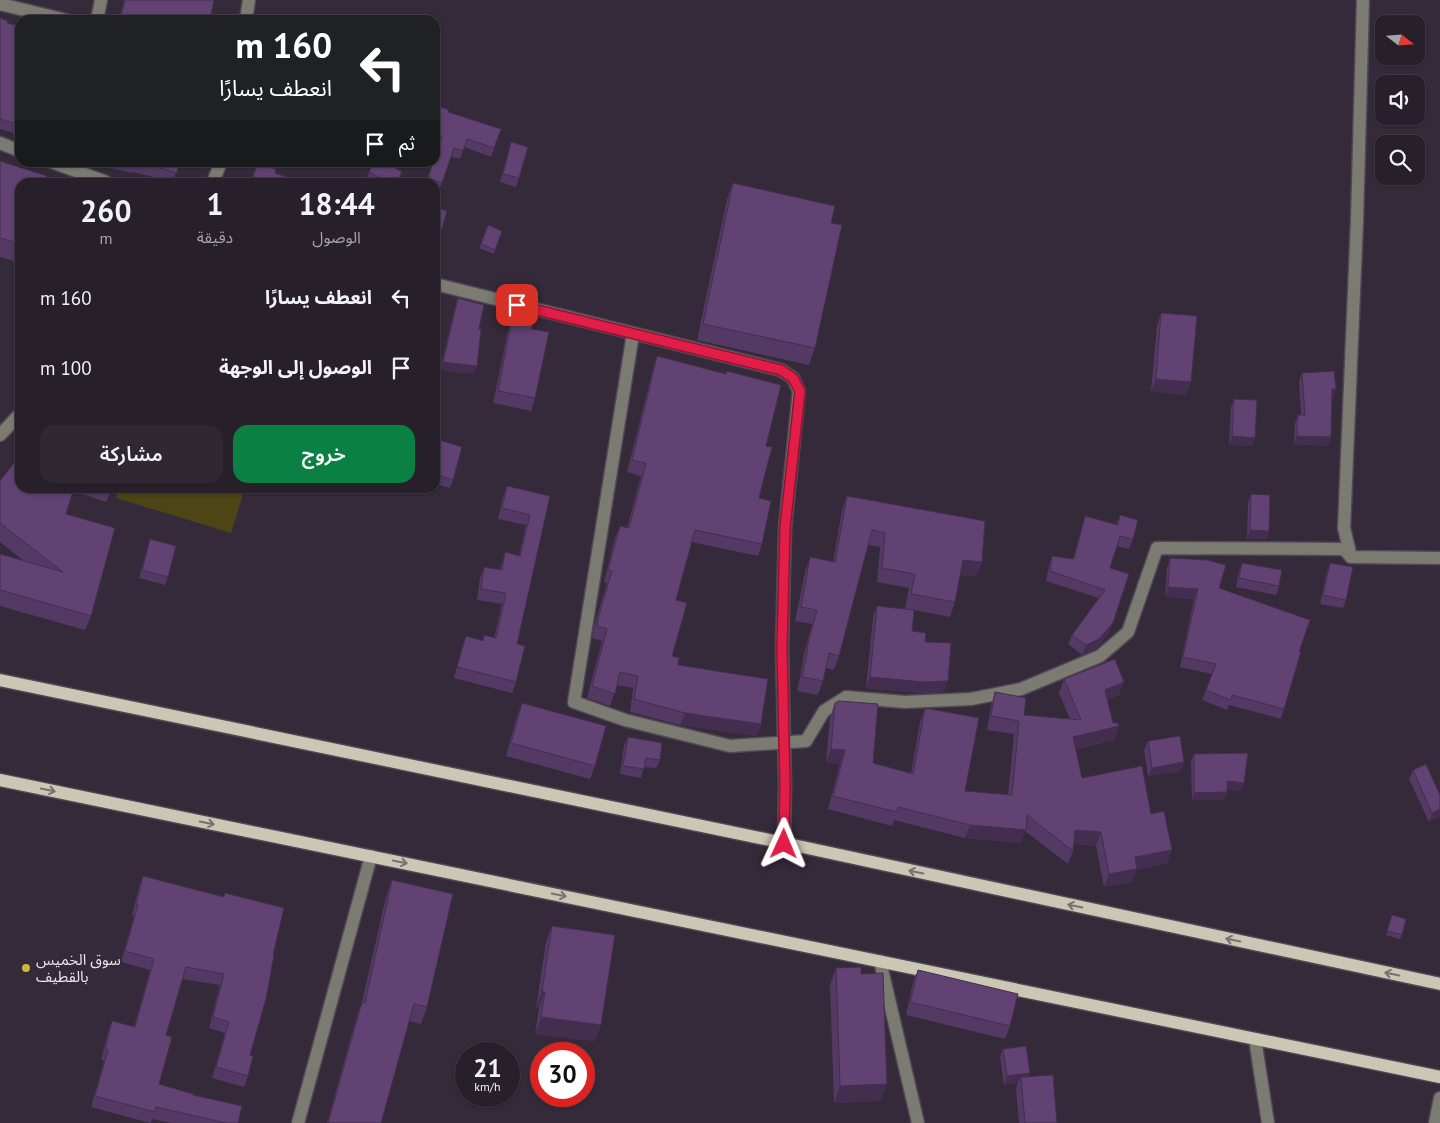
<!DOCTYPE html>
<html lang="ar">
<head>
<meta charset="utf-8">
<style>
	:root { --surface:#27202b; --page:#2f2833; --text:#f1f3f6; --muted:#a4a3a9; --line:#433e47; --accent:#0b8043 }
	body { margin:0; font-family:"PT Sans","Noto Sans Arabic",sans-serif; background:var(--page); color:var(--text); direction:rtl; height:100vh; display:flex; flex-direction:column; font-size:19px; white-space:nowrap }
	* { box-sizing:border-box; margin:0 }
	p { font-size:16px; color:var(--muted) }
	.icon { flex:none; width:28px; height:28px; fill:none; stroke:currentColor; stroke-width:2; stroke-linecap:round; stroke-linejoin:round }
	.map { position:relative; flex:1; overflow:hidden; direction:ltr }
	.side { position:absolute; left:15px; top:178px; width:425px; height:315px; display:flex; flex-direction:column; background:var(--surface); border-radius:15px; box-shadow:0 1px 4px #0004,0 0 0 1px var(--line); direction:rtl }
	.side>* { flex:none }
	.hud { position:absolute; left:15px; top:15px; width:425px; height:152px; border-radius:15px; box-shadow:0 1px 4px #0004,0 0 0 1px var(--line); direction:rtl; background:#202124; color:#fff; overflow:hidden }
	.needle { width:32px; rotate:107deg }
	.buttons { position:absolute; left:1375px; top:15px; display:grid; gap:10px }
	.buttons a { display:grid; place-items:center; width:50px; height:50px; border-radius:10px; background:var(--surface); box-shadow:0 1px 4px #0004,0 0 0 1px var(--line); font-size:25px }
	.speed { position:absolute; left:455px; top:1042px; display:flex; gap:10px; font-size:25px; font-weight:700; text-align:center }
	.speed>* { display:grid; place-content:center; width:65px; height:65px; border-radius:50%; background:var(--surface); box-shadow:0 1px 4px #0004,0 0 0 1px var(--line); line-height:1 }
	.speed small { font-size:12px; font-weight:400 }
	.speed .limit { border:8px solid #d22; background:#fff; color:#111 }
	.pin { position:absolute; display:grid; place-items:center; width:42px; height:42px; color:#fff; margin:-21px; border-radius:10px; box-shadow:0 2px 8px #0006 }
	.me { position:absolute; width:55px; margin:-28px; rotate:1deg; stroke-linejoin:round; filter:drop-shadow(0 0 4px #0008) }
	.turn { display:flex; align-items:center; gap:18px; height:105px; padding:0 25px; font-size:22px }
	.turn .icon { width:65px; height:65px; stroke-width:2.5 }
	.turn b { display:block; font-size:35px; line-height:42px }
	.then { display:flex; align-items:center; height:48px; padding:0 25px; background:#0003; gap:10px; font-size:19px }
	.eta { display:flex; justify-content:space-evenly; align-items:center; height:85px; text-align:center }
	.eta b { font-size:30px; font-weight:600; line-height:35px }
	.primary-button { display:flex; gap:10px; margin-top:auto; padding:10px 25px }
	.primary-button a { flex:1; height:58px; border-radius:15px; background:var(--accent); color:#fff; font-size:20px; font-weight:600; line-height:58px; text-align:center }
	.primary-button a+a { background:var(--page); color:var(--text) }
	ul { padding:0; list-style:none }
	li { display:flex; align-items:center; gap:15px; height:70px; padding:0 25px }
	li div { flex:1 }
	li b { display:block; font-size:19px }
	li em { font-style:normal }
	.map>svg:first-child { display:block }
</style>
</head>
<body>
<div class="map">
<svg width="1440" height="1123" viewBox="0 0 1440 1123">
	<rect width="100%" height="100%" fill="#342a39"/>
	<path fill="#4d4515" d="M119 488H245L231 533 116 498Z"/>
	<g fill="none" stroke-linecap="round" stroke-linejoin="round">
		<g stroke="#514856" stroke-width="15">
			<path id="minor" d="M1363 0 1357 221 1344 528 1351 557 1440 558
				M0 4 66 20
				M97 20 101 0
				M246 20 249 0
				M0 143 20 151
				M52 162 106 182
				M213 182 221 162
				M435 284 781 370 793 378 799 391 785 528 782 648 785 784 784 843
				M633 334 574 702 625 720 730 746 806 741 824 711 846 697 905 702 971 699 1021 689 1100 656 1128 632 1157 548 1344 549 1351 557
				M0 435 20 414
				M880 961 918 1123
				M1255 1039 1268 1123
				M298 1123 371 856
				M1435 1123 1440 1098"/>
		</g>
		<g stroke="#514856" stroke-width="15">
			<path id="major" d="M0 680 784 843 1440 984
				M0 780 1440 1077"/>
		</g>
		<use href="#minor" stroke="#7c7b72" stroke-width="12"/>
		<use href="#major" stroke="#cac7b5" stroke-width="12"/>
	</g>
	<path fill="#533963" d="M124 0H214L210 20H119Z
		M0 18 7 23 20 26V135L0 129Z
		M435 105 448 112 501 129 491 157 464 147 460 159 451 156 439 191 435 189V182H426L439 145 435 144Z
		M511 142 519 178 516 187 500 182Z
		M0 161 20 182V263L0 257Z
		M179 162 173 182 133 172 132 173 90 163Z
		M247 162H270L269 166 256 168 246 165Z
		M369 172H402L397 182H371L366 180Z
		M733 183 831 223 815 348 809 365 697 340 727 199Z
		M435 207 439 240 436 248H435Z
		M488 225 502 231 494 254 479 248Z
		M458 298 479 329 474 374 440 370 455 307Z
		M1161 313 1186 395 1151 391 1157 326Z
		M512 318 531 329 535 398 531 411 493 403 508 331Z
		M657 356 766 446 759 498 762 544 758 556 691 542 676 600 672 656 678 665 761 724 757 736 680 725 630 712 633 688 617 685 610 706 587 698 602 641 592 638 594 627 607 583 604 582 615 538 620 526 627 528 641 476 627 472 653 369Z
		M1302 373 1336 389 1332 397 1331 437 1328 446 1294 444 1295 423 1298 415H1301L1299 381Z
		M1234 399 1255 438 1252 446 1229 445 1231 407Z
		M435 439 453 480 450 488 435 484Z
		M0 481 20 488H112L106 502 73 491 66 514 91 616 85 630 0 606V554L24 561 0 542Z
		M507 486 550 496 517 644 516 682 512 693 454 678 462 647 466 636 482 641 484 635 494 638 502 604 477 600 480 578 484 567 500 570 505 552 519 556 526 525 498 519 503 497Z
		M1251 494 1269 531 1266 539H1247L1248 503Z
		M847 496 977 576 960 575 955 602 950 617 914 610 912 631 925 642 944 692 920 693 866 688 873 617 877 606 905 609 909 588 877 582 880 547 868 545 839 656 834 670 826 668 823 681 818 695 797 691 803 662H802L812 624 795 621 805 572 810 557 833 562 842 510Z
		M1120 515 1133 539 1129 549 1117 546 1110 568 1109 633 1096 649 1082 655 1068 644 1072 635 1099 598 1046 581 1049 566 1052 556 1073 559 1082 526 1085 516 1116 525Z
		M150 539 168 577 165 585 139 578Z
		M1170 558 1219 588 1299 652 1284 709 1281 719 1229 705 1227 710 1202 700 1212 674 1180 667 1194 599 1165 597 1167 568Z
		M1242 563 1279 586 1276 595 1236 587 1239 571Z
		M1330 563 1346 600 1343 608 1320 604 1327 571Z
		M1064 679 1119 695 1107 700 1114 740 1075 749 1082 778 1151 814 1172 850 1167 863 1136 870 1132 882 1104 887 1096 846 1074 844 1073 851 1068 864 1025 831 1021 843 965 838 894 820 892 826 828 809 840 764 826 762 830 717 835 703 873 763 911 773 920 722 925 708 965 791 1008 795 1014 734 987 730 991 706 995 692 1024 715 1070 719 1059 693Z
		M522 703 595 766 590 779 506 756 517 716Z
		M628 737 660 760 656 768 644 767 641 778 620 774 624 745Z
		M1148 741 1181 771 1148 776 1144 750Z
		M1194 754 1244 783 1241 791 1227 789 1224 800H1192L1191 761Z
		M1413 770 1440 795 1429 822 1409 779Z
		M143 876 224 897 225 893 273 955 250 1055 248 1076 244 1087 212 1078 225 1033 209 1028 220 985 182 979 166 1035 159 1084 193 1095 238 1123H172L152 1119 151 1123H150L91 1107 104 1061 101 1060 108 1032 112 1021 134 1027 150 970 121 962 134 916 132 915 139 887Z
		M392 880 427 1007 421 1024 409 1021 381 1123H327L356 1019 362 1002 386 897Z
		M1392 915 1402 935 1400 939 1386 935Z
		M552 926 595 1041 535 1034 539 1008H536L546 942Z
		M836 968 861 974 881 1101 834 1103 830 985Z
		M918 970 1010 1026 1005 1039 906 1015 913 982Z
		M1003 1049 1030 1073 1028 1076 1057 1123H1019L1016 1089 1018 1083 1004 1085 1000 1057Z"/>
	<path fill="#442e50" d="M443 362 477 366 474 374 440 370Z
		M1156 379 1191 382 1186 395 1151 391Z
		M1332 389H1336L1333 397H1329Z
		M1232 436 1255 438 1252 446 1229 445Z
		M1297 436 1331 437 1328 446 1294 444Z
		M1250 530 1269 531 1266 539H1247Z
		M963 560 982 562 977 576 957 575Z
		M1168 587 1198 589 1194 599 1165 597Z
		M1113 623 1109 633 1096 649 1082 655 1086 645Z
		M870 677 948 681 944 692 920 693 866 688Z
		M1124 682 1119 695 1100 703 1105 690Z
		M685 713 761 724 757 736 680 725Z
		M1119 726 1114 740 1068 750 1073 737Z
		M831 749 845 750 840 764 826 762Z
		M1184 762 1181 771 1148 776 1152 768Z
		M1227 781 1244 783 1241 791 1224 788Z
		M1227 792 1224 800H1192L1194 793Z
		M1440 809V817L1429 822 1432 813Z
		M970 825 1026 830 1021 843 965 838Z
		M1075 830 1101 832 1096 846 1070 843Z
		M1172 850 1167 863 1136 870 1132 882 1104 887 1109 874 1135 857Z
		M542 991 545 992 539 1008H536Z
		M541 1017 601 1025 595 1041 535 1034Z
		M1030 1073 1026 1082 1021 1077 1018 1083 1004 1085 1007 1076Z
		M887 1084 881 1101 834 1103 840 1086Z"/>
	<path fill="#614273" stroke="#442e50" d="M125 0H214L210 20H120Z
		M0 18 8 21 7 23 20 26V125L0 119Z
		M435 105 449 110 448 112 501 129 494 148 467 139 463 151 454 148 442 183 428 178 433 162H435V157L442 137 435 135Z
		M511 142 528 147 519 178 503 174Z
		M0 161 47 176 45 182H20V244L0 238Z
		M140 162H179L177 173Z
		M258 162 276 169 275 173 301 182H251Z
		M374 162H386L402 172 396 182H389L369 172Z
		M733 183 835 206 831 223 842 225 815 348 703 324Z
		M435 207 447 211 439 240 435 239Z
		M488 225 502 231 495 250 481 244Z
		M458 298 484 305 479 329H481L477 366 443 362Z
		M1161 313 1197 316 1191 382 1156 379Z
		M512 318 533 323 531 329 549 332 535 398 498 391Z
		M657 356 726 374 727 371 781 385 766 446 772 447 759 498 771 501 762 544 695 530 676 600 687 603 672 656 679 658 678 665 768 679 761 724 685 713 634 699 638 676 620 672 615 694 592 686 607 629 597 626 599 615 612 571 608 570 620 526 629 528 646 463 632 460Z
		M1334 371 1336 389H1332L1331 437 1297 436 1298 415H1305L1302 373Z
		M1234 399 1257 400 1255 438 1232 436Z
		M435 439 462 447 453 480 435 474Z
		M20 455V488H74L66 514 115 528 91 616 0 590V554L63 572 0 523V481Z
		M507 486 550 496 517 644 525 646 516 682 457 667 466 636 483 641 484 635 496 638 506 593 481 589 484 567 502 570 505 552 520 556 530 515 502 508Z
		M1251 494 1270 495 1269 531 1250 530Z
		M847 496 985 521 982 562 963 560 955 602 911 594 915 574 882 568 885 533 872 530 839 656 829 653 823 681 802 677 808 648 807 647 817 610 801 607 810 557 835 562Z
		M1120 515 1138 520 1133 539 1120 536 1110 568 1129 574 1113 623 1099 639 1086 645 1072 635 1105 590 1050 571 1052 556 1074 559 1085 516 1118 525Z
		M150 539 176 546 168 577 142 570Z
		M1170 558 1207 560 1226 565 1219 588 1310 620 1299 652H1301L1284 709 1232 695 1231 700 1206 690 1216 664 1183 657 1198 589 1168 587Z
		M1242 563 1282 570 1279 586 1239 578Z
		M1330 563 1353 567 1346 600 1323 595Z
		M877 606 914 610 912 631 926 633 925 642 951 643 948 681 924 682 870 677Z
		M1115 659 1124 682 1105 690 1113 723H1118L1119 726 1073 737 1082 778 1142 766 1151 814 1164 811 1172 850 1135 857 1137 869 1109 874 1101 832 1075 830 1073 851 1027 815 1026 830 970 825 898 807 897 812 833 796 845 750 831 749 835 703 839 701 878 704 873 763 913 774 925 708 979 718 965 791 1012 795 1019 721 991 716 995 692 1026 698 1024 715 1081 720 1064 679Z
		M522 703 606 726 595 766 511 743Z
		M1180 736 1184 762 1152 768 1148 741Z
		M628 737 662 743 660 760 646 758 644 769 623 766Z
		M1248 753 1244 783 1227 781V792L1194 793V754Z
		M1426 764 1440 795V809L1432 813 1413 770Z
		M143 876 224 897 225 893 284 908 273 955H274L266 999 250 1055 253 1056 248 1076 216 1067 229 1022 213 1017 224 974 186 967 166 1035 172 1037 159 1084 193 1094V1095L242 1106 238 1123H226L156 1107 155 1112 95 1096 108 1050 105 1049 112 1021 135 1027 154 959 125 951 138 905 136 904Z
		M392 880 453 894 427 1007 414 1004 381 1123H328L362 1002 365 1003Z
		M1392 915 1406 919 1402 935 1387 931Z
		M552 926 615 935 601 1025 541 1017 545 992 542 991Z
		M861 967V974L883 973 887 1084 840 1086 836 968Z
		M918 970 1018 994 1010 1026 910 1002Z
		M1026 1046 1030 1073 1007 1076 1003 1049Z
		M1053 1075 1057 1123H1025L1021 1077Z"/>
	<defs><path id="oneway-shaft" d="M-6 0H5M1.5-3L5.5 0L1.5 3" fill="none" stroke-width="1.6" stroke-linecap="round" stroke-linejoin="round" transform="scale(1.25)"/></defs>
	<g stroke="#787171">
		<use href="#oneway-shaft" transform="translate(48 790) rotate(12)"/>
		<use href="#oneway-shaft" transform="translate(207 823) rotate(12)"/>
		<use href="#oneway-shaft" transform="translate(400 862) rotate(12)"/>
		<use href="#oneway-shaft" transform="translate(916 872) rotate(-168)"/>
		<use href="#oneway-shaft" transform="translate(559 895) rotate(12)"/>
		<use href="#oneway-shaft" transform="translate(1075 906) rotate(-168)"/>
		<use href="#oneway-shaft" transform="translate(1233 940) rotate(-168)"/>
		<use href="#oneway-shaft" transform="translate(1392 974) rotate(-168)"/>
	</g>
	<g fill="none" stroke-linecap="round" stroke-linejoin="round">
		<g stroke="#92132f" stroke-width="12">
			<path id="route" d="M517 305 781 370 793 378 800 391 785 528 782 648 785 784 784 844"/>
		</g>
		<use href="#route" stroke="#e11d48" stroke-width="9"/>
	</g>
	<circle fill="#cdb938" stroke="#342a39" stroke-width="2" cx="26" cy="968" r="5"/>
	<g text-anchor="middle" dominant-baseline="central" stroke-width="4" stroke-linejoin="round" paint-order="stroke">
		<g font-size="15" fill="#e9e3ed" stroke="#342a39" text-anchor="start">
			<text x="36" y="959">سوق الخميس<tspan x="36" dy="17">بالقطيف</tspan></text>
		</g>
	</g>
</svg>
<div class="buttons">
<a><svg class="needle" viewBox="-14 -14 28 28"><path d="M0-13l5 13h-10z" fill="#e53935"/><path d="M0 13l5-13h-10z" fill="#a4a3a9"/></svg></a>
<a><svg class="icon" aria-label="sound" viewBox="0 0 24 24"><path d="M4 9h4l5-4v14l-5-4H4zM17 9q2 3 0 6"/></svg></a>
<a><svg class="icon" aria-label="search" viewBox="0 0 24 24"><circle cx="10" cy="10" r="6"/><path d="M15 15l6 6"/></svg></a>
</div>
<div class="speed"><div>21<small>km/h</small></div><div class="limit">30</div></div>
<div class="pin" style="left:517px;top:305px;background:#d93025"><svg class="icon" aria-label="arrive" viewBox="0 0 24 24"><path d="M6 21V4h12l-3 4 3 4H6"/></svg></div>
<svg class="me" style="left:784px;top:844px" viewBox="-20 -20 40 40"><path d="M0-17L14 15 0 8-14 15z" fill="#e11d48" stroke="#fff" stroke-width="4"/></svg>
<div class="hud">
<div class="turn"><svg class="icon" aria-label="left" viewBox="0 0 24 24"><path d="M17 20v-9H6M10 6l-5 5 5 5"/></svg><div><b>160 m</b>انعطف يسارًا</div></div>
<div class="then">ثم<svg class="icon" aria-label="arrive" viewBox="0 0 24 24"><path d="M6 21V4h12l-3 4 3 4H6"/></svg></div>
</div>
<section class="side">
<div class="eta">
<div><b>18:44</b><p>الوصول</p></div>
<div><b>1</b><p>دقيقة</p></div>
<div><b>260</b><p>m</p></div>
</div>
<ul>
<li><svg class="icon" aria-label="left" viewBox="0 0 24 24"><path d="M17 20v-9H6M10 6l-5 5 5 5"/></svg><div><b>انعطف يسارًا</b></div><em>160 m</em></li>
<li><svg class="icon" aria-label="arrive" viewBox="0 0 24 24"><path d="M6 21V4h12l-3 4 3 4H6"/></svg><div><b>الوصول إلى الوجهة</b></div><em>100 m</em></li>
</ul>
<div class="primary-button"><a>خروج</a><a>مشاركة</a></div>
</section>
</div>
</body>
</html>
